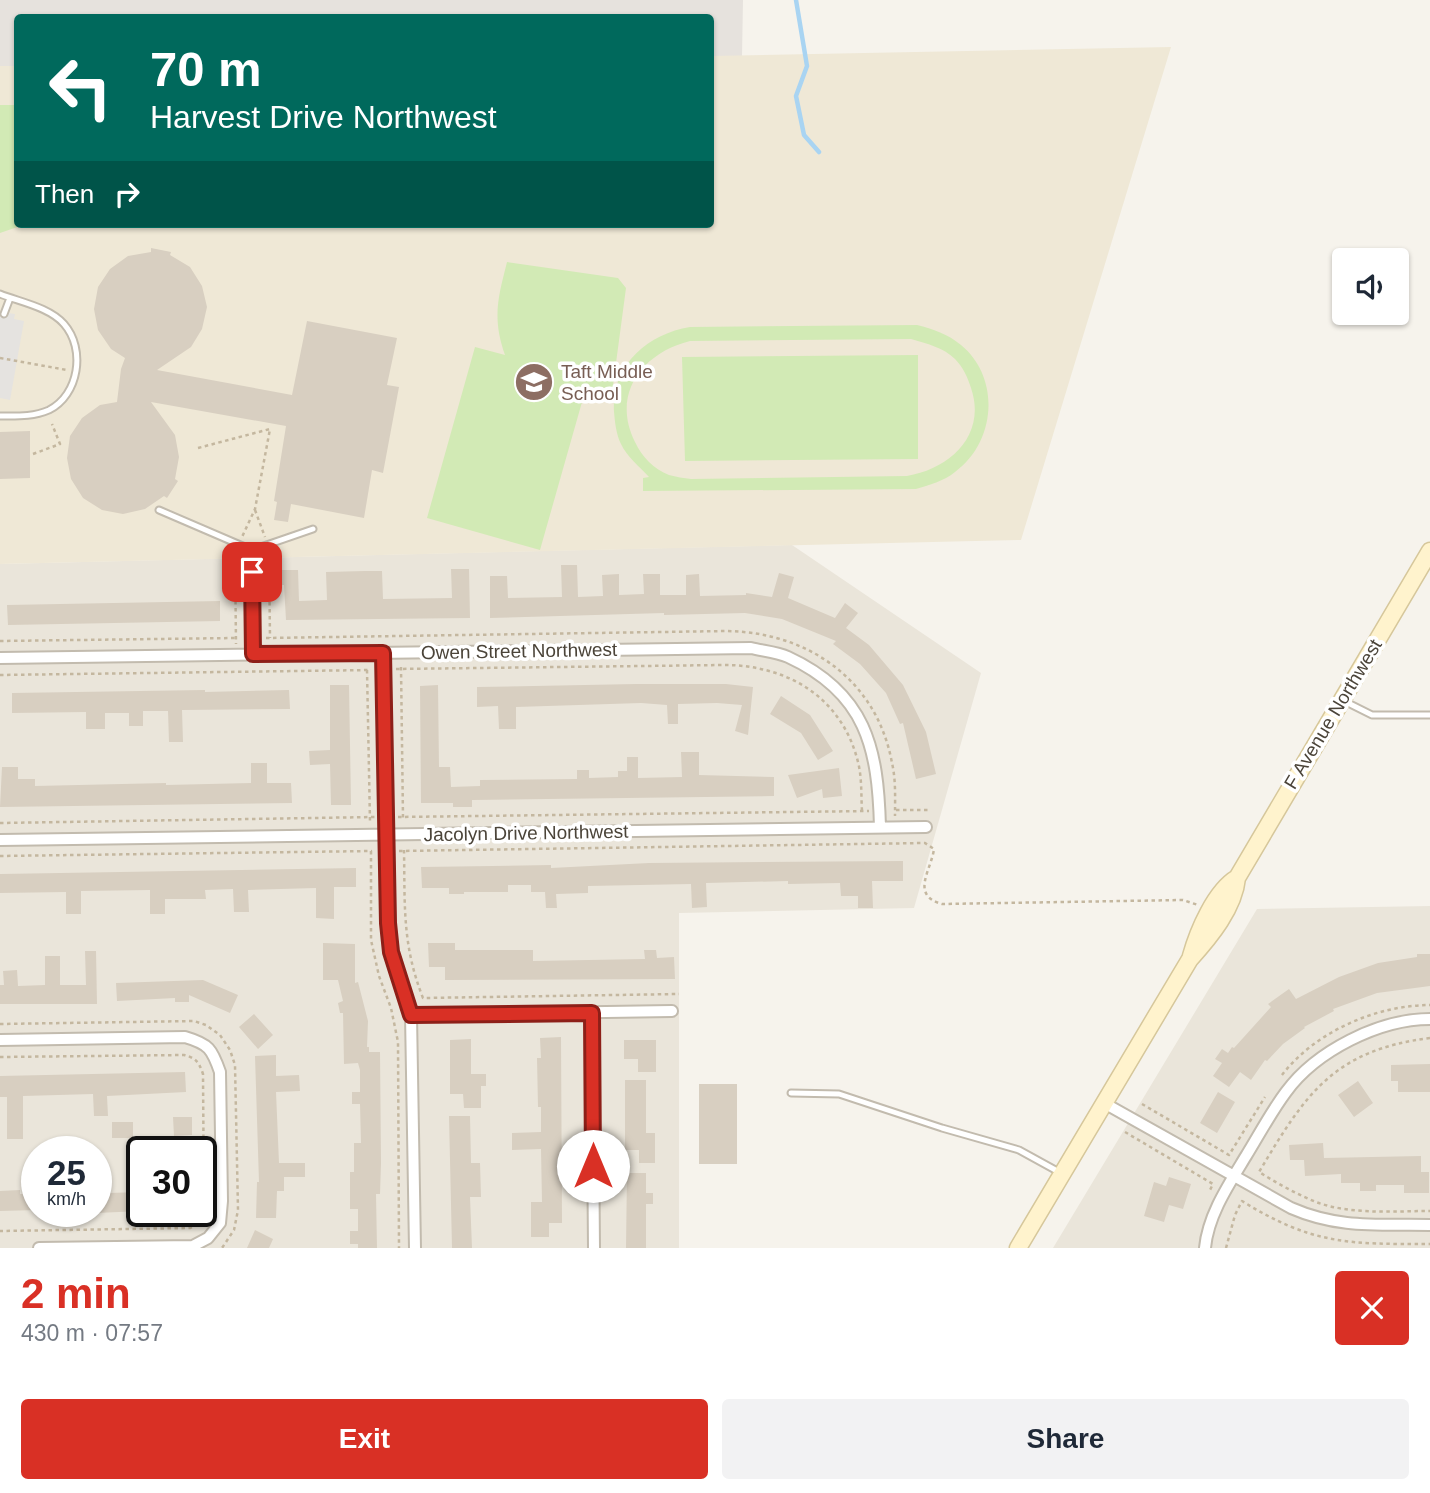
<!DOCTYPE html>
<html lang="en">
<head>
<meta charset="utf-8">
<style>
	:root { --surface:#fff; --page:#f2f2f3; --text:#1f2937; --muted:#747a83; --accent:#d93025 }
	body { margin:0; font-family:Helvetica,sans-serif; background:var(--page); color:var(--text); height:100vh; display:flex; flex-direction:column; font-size:26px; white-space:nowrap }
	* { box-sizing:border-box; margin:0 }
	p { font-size:23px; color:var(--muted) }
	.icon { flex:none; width:38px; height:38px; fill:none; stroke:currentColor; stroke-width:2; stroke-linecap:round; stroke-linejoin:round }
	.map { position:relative; height:1248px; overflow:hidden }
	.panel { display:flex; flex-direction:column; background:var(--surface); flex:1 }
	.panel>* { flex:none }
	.hud { position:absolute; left:14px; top:14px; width:700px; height:214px; border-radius:7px; box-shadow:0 2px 5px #0004; background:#00695c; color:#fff; overflow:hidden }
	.tools { position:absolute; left:1332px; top:248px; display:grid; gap:14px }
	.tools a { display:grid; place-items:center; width:77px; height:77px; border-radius:7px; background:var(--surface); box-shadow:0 2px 5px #0004; font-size:35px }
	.speed { position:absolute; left:21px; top:1136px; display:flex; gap:14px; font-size:35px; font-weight:700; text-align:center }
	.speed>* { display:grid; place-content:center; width:91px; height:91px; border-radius:50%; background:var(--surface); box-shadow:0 2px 5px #0004; line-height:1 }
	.speed small { font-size:18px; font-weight:400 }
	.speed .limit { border:4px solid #111; border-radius:10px; background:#fff; color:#111 }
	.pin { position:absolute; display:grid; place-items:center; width:60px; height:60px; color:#fff; margin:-30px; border-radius:14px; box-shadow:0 4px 10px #0006 }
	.me { position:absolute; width:77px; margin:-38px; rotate:0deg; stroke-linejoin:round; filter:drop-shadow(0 0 5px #0008) }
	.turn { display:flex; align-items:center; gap:24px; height:147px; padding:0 21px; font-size:32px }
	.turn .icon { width:91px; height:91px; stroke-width:2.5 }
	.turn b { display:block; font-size:49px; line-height:60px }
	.then { display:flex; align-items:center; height:66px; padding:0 21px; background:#0003; gap:14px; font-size:26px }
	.round { display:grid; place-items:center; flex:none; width:74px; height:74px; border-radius:7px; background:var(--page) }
	.head { display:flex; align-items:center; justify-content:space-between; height:119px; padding:0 21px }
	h1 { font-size:42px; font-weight:800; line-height:52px; color:var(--accent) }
	.button { display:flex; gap:14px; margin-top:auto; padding:14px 21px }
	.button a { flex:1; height:80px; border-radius:7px; background:var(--accent); color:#fff; font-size:28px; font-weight:800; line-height:80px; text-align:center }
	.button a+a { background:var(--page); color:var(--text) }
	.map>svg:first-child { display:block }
</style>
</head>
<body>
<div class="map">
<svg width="1430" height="1248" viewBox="0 0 1430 1248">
	<rect width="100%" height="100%" fill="#f6f3ec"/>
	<path fill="#eae5da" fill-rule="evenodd" d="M792 545 981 673 914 908 679 913V1248H0V564ZM37 1152H96V1211H37ZM142 1152H201V1211H142Z
		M1430 906V1248H1053L1257 909Z"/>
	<path fill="#e6e2dd" d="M0 0H743L742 56H711L710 18H18L17 66H0Z"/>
	<path fill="#efe8d6" d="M1171 47 1021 540 0 564V66H17L18 224H710L711 56Z"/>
	<path fill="#d2eab5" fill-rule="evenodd" d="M0 105H17L18 224H26L0 233Z
		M507 262 618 278 626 288 612 393 582 402 540 550 427 518 475 347 505 355C492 318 498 298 507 262Z
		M917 325C933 329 948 334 961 345 1001 378 996 442 955 472 944 481 929 485 916 489L643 491V478L649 477C639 466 627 457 621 444 616 434 615 422 614 412 611 366 647 334 690 327ZM911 339C927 344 943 347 955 359 963 367 968 378 971 388 987 435 950 469 907 476L691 479C684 478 676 477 669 475 654 469 642 457 635 442 611 394 642 353 690 341Z
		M918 355V459L685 461 682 357Z"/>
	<path fill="#e5e3e0" d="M0 312 15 314 14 319 24 321 10 400 0 398Z"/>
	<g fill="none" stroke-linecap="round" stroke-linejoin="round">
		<path stroke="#a9d4f2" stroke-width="4.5" d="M796 0 807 66 796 96 804 135 819 152"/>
	</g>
	<path fill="#d8cfc1" d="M151 248 171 252 170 255 190 267 202 286 207 307 202 329 191 347 157 370 292 395 307 321 397 338 387 385 399 387 383 473 372 470 364 518 291 504 288 522 274 520 277 502 274 501 286 426 151 402 175 435 179 457 175 479 178 481 167 498 164 496 145 509 123 514 102 510 83 498 71 479 67 458 70 436 82 418 100 405 117 402 121 369 125 358 111 349 98 330 94 309 98 287 110 269 128 256 151 252Z
		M30 431V478L0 479V432Z
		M561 565H577L578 597 603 596 602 575 619 574V595L644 594 643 574H660V595H686V575L699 574 700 596 746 595V593L772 597 779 573 794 577 788 598 835 618 845 603 858 613 846 628 869 645 903 685 926 732 936 774 916 779 903 723 900 724 886 693 860 664 833 644 836 641 782 619 745 613 664 615V613L490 618V576H507L508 598 562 597Z
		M451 569H469L470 618 286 620 284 585H279V570H298L299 601 327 600 326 572 365 571H382L383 599 452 598Z
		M220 601V621L8 625 7 605Z
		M636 684H726L753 687 748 735 735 731 742 705 717 703 678 704V724H668L667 705 641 703 516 707V729H499L498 706 477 707V687Z
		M330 685H349L351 805H331L330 764 310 765 309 751 330 750Z
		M438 685 439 767H450L451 787 480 786V780L577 779V770H589V778L618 777V771H627V757H638V778L682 777 681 752H699V775L774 777V796L472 800V807H453V803H421L420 686Z
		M205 690V692L289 690 290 709 182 710 183 742H169L168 711H143V726H129V713H105V729H86V712L12 713V693Z
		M781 696 810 715 833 751 818 760 801 733 770 714Z
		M251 763H267V783H291L292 803 0 807 2 767H18V779H35V786L166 783V785L251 783Z
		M839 768 842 796 823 798 822 789 797 798 788 775Z
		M903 861V881H872L873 908H858V896H841L840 883 788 884V881L706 883 707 907 692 908 691 884 588 886V893L556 894 557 908H546L545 892H531V885H508V892H464V894H449V888H422L421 867 551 865V868L649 863Z
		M356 868V887H334V919L316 918V888L248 890 249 912H234L233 889 205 890 206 899H165V914H150V890L81 891V914H66V892L0 893V874Z
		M323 943 355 944V983L358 982 368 1021 367 1047H369V1052H380L381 1163 380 1194H376L377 1248H358V1244H350V1231H358V1209H350V1172H354V1143H361L360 1104H352V1092H360V1070L358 1063 344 1064 343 1013H340L338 1003 343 1001 338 980H323Z
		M428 943H455V950H533V961L645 959 644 950H656L657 958 674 957 675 979 445 980V967H429Z
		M85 951H96L97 1004H0V985H4L3 971 17 970 18 986 45 985V956H60V985H86Z
		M1417 954H1430V986L1377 993 1333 1009 1334 1011 1304 1027 1305 1028 1283 1044 1267 1061 1265 1060 1251 1080 1240 1072 1229 1087 1213 1076 1222 1063 1215 1059 1222 1049 1228 1053 1232 1047 1234 1048 1271 1007 1268 1004 1289 989 1296 999 1339 977 1378 963 1417 957Z
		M203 980 238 995 230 1013 189 995V1002H175V998L117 1001 116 983Z
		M254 1014 273 1035 258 1049 239 1027Z
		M561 1037 562 1223H549V1237H531V1202H542L541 1149 512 1150V1133L541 1132V1107H538L537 1058H541L540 1038Z
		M471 1039V1074H486V1086H481V1108H464L463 1094H450V1040Z
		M624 1040H656V1072H638V1059H624Z
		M276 1055V1076L299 1075 300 1091 276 1092 279 1163H305V1177H284V1191H277L276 1218H256L257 1182H259L255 1056Z
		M1430 1064V1092H1398V1081H1391V1065Z
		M185 1072 186 1092 107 1096 108 1116H94L93 1094 23 1096V1139H7V1097H0V1076Z
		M625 1080H646V1133H655V1163H639V1150H625Z
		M1358 1081 1373 1103 1354 1117 1338 1095Z
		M699 1084H737V1164H699Z
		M1218 1092 1235 1102 1217 1133 1200 1123Z
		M449 1116H470L471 1163H480L481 1197H470L472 1248H452Z
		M173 1117H192V1135L174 1136Z
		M112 1122H133V1138H112Z
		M1323 1143 1324 1158 1421 1156V1172H1429V1193H1404V1185H1376V1191H1360V1183H1341V1174L1305 1176 1304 1160H1290L1289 1145Z
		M627 1173H646V1193H653V1204H646V1248H626Z
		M1169 1177 1191 1184 1183 1209 1169 1205 1164 1222 1144 1216 1154 1182 1166 1186Z
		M20 1190V1194H37V1210L0 1211V1191Z
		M96 1191H108V1193L142 1192V1211L96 1213Z
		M255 1230 273 1239 269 1248H247Z"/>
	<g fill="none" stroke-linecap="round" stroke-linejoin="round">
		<g stroke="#c2bbae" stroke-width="9">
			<path id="lane" d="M0 294C20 302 49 307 64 324 86 349 79 395 49 410 33 417 17 416 0 416
				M4 314 10 298
				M159 510 252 550 313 529
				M1346 702 1372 715H1430
				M791 1093 839 1094 942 1128 1019 1150 1059 1172"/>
		</g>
		<g stroke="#c2bbae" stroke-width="14">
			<path id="street" d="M252 550 253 654
				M383 653 388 923 391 952 411 1015 415 1248
				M0 658 751 648C763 651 777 652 788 657 866 693 878 748 880 827
				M0 840 926 827
				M592 1013 594 1248
				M411 1015 672 1011
				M0 1040 185 1037C209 1044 212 1049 220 1072L222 1201 220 1223 208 1238 193 1246 39 1248
				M1104 1103 1291 1208C1339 1229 1379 1224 1430 1225
				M1205 1248C1208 1215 1229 1184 1246 1156 1259 1135 1271 1112 1286 1092 1316 1051 1379 1019 1430 1019"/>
		</g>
		<g stroke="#d6c79b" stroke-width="19">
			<path id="secondary" d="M1191 956C1198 931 1215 891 1237 878
				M1018 1248 1190 959C1210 937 1234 908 1237 878L1430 551"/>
		</g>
		<path stroke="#c4b79f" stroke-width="2.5" stroke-dasharray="3.5 3.5" stroke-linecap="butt" d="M0 358 67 370
			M198 448 270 429 255 509 242 537
			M33 454 60 444 52 424
			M255 510 265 537
			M235 552 236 644
			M269 553 270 638
			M266 638 726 631C808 632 877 680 892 763 896 780 895 799 895 816
			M0 641 235 638
			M401 667 403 818
			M396 669 724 665C787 665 842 697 858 762 862 778 861 794 862 811
			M367 670 370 822
			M0 675 371 670
			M896 810H928
			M398 817 869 811
			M0 823 375 817
			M404 850C405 905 402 945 423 998L679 994
			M399 851 925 843 934 849C931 871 910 895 942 904L1183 900 1198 905
			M0 856 371 851V940L379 976 391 1008 398 1042 399 1248
			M0 1024 194 1021 206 1025 220 1035 230 1050 235 1065 238 1210 234 1230 222 1248
			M1430 1038C1333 1050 1305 1095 1259 1172 1277 1183 1296 1194 1316 1202 1351 1215 1393 1211 1430 1211
			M0 1057 184 1055C196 1058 199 1062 203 1074L204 1212C202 1221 198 1225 190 1228L0 1231
			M1282 1075C1315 1032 1376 1005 1430 1005
			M1142 1104 1229 1155 1265 1097
			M1125 1132 1213 1184 1209 1192
			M1226 1248 1235 1215 1242 1201C1313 1245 1349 1244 1430 1244"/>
		<use href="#lane" stroke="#fff" stroke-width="5"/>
		<use href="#street" stroke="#fff" stroke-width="10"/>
		<use href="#secondary" stroke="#fff3cd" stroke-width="16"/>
	</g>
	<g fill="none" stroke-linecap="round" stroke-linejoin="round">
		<g stroke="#8d1f18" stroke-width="18">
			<path id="route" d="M252 572 253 654 383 653 388 923 391 952 411 1015 592 1013 593 1166"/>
		</g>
		<use href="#route" stroke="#d93025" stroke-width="12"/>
	</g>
	<defs>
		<g id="school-disc" transform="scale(2.0125)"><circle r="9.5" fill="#8d6e63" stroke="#fff"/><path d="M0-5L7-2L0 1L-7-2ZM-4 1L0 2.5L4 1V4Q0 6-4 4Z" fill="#fff"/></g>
	</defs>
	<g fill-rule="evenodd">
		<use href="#school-disc" x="534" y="382"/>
	</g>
	<g text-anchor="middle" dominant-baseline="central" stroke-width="7" stroke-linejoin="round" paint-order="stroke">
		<g font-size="19" fill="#785e54" stroke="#fff" text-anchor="start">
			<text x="561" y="371">Taft Middle<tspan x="561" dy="22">School</tspan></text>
		</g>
		<g font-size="19" fill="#4b4439" stroke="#fff">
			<text transform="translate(519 651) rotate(-1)">Owen Street Northwest</text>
			<text transform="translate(1333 714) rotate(-59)">F Avenue Northwest</text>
			<text transform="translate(526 833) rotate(-1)">Jacolyn Drive Northwest</text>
		</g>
	</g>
</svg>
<div class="tools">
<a><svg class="icon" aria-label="sound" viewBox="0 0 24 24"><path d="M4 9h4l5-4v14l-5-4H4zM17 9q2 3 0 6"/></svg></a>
</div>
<div class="speed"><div>25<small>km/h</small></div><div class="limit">30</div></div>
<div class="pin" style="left:252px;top:572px;background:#d93025"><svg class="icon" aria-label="arrive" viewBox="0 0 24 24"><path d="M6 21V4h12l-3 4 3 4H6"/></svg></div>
<svg class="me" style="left:593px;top:1166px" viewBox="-20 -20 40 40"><circle r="19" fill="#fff"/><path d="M0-13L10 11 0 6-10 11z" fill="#d93025"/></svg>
<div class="hud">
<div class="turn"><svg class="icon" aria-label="left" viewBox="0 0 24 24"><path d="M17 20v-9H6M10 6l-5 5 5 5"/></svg><div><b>70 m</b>Harvest Drive Northwest</div></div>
<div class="then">Then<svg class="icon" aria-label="right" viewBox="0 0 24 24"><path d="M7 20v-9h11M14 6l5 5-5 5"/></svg></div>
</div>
</div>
<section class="panel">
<div class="head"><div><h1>2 min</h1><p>430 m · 07:57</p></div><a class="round" style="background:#d93025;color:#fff"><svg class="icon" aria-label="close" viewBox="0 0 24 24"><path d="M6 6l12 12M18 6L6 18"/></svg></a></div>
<div class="button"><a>Exit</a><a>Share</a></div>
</section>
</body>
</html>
